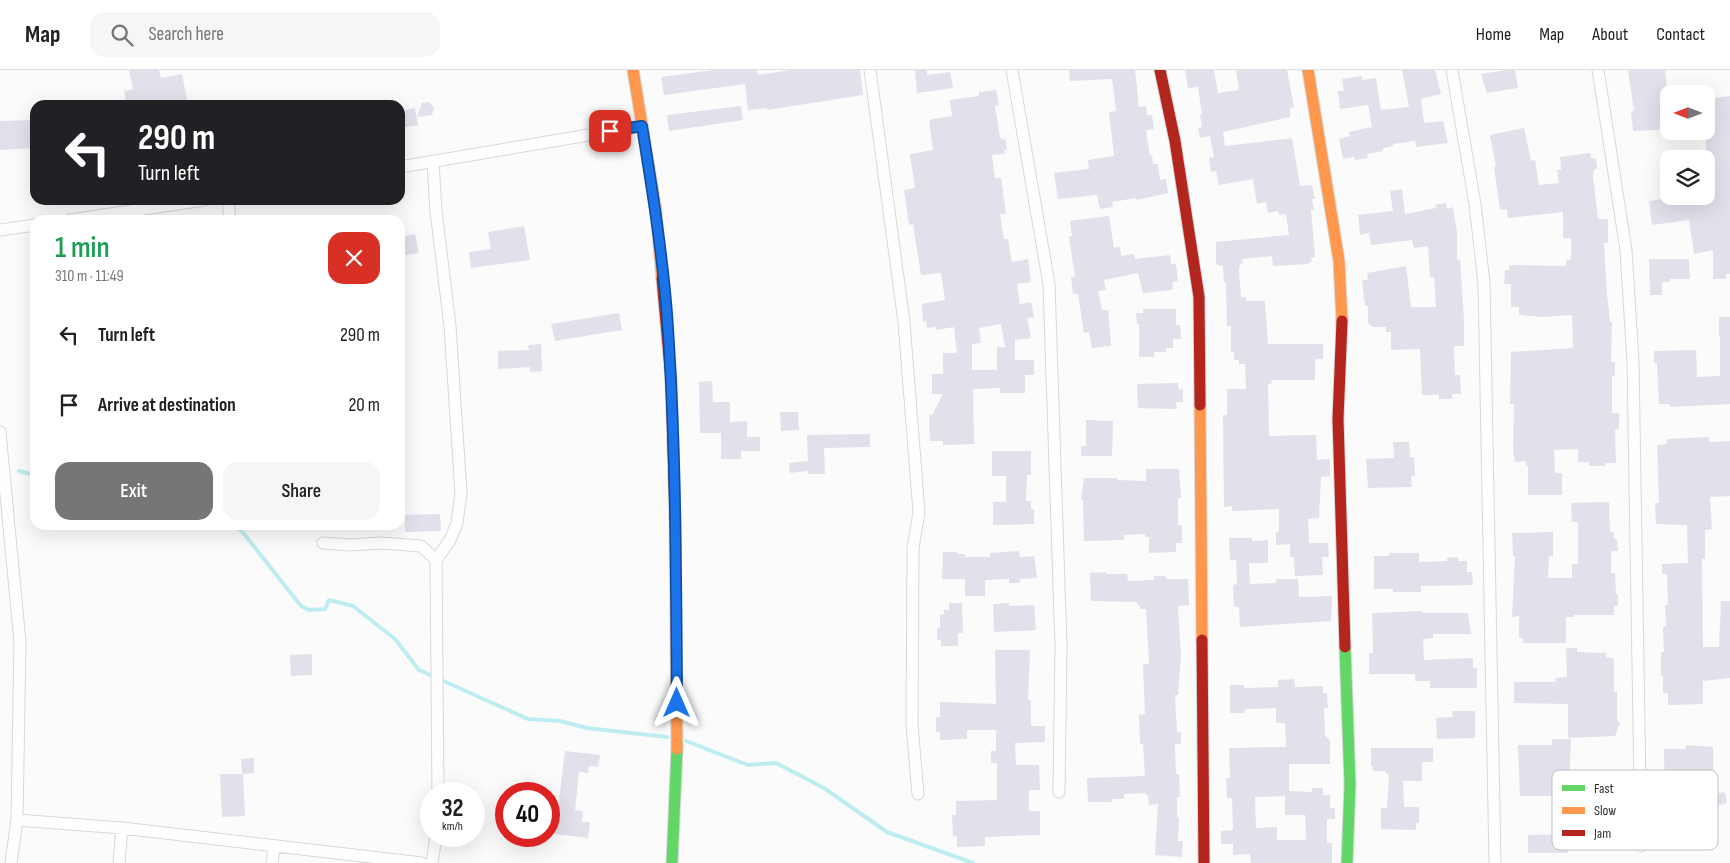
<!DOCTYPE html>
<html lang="en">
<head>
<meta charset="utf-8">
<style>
	:root { --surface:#fff; --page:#f6f6f6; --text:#202124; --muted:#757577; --line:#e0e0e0; --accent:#767677 }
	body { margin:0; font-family:"Sofia Sans Condensed",sans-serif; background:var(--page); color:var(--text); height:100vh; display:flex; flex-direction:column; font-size:19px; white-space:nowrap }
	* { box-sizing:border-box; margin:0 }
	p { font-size:16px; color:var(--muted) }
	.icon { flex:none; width:28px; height:28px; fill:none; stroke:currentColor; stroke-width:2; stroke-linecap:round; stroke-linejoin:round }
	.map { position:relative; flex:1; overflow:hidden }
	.sheet { position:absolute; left:30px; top:145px; width:375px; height:315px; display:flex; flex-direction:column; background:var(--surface); border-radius:15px; box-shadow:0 5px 20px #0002 }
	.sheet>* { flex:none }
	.guide { position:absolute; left:30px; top:30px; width:375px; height:105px; border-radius:15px; box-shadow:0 5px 20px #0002; background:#202124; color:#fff; overflow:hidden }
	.needle { width:32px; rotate:270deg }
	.controls { position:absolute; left:1660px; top:15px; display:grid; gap:10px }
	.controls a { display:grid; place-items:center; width:55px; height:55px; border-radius:10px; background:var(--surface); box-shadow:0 5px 20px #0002; font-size:25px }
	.speed { position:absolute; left:420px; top:712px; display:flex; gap:10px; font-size:25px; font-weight:700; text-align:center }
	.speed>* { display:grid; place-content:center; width:65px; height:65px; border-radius:50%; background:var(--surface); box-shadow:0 5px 20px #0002; line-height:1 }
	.speed small { font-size:12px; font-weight:400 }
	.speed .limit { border:8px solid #d22; background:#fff; color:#111 }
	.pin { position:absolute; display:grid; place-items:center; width:42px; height:42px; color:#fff; margin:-21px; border-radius:10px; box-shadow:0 2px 8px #0006 }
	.me { position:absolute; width:55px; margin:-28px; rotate:0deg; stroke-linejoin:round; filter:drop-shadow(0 0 4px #0008) }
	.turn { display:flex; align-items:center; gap:18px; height:105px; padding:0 25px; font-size:22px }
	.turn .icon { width:65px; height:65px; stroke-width:2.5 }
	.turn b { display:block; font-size:35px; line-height:42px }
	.round { display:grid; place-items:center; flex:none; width:52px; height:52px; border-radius:15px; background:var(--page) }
	.overview { display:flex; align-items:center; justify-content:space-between; height:85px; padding:0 25px }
	h1 { font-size:30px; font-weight:600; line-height:38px; color:#1e9e55 }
	.action { display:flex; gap:10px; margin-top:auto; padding:10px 25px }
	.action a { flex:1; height:58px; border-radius:15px; background:var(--accent); color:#fff; font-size:20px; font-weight:600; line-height:58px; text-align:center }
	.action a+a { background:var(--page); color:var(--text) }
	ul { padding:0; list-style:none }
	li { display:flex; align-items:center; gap:15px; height:70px; padding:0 25px }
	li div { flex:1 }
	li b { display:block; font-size:19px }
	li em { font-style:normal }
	header { display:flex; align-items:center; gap:30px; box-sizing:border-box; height:70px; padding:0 25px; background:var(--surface); border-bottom:1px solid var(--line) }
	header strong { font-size:24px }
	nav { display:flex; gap:28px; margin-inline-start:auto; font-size:18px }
	.search { width:350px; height:45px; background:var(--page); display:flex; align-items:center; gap:12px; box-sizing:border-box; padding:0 18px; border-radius:15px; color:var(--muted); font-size:19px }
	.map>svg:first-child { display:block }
</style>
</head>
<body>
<header>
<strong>Map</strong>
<div class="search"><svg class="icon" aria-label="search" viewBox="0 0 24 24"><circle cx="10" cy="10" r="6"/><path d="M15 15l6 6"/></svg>Search here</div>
<nav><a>Home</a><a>Map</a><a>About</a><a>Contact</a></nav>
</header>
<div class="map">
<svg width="1730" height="793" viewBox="0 0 1730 793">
	<rect width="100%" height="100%" fill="#fbfbfc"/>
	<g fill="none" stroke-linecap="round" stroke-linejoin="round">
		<path stroke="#bdedf1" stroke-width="4" d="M19 401 35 405
			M234 455 241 460 301 536 309 540 325 539 329 530 353 536 395 569 419 600 528 649 560 651 587 658 667 667
			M686 671 748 695 776 693 824 718 887 762 973 793"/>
	</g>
	<path fill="#e0e1ea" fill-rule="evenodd" d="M129 0H159L161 8 182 4 187 30 175 32 176 35H127L124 21 133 19Z
		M714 0H757L758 5 791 0H860L863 25 767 40V38L748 40 745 14 664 25 661 7Z
		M915 0H927V5L950 2 953 18 917 23Z
		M1069 0H1135L1139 37 1146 36 1147 45H1152L1154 59 1146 60 1150 86 1152 85 1153 94H1158L1160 110 1166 109 1168 123 1137 130 1136 128 1112 132 1113 137 1100 139 1097 125 1058 129 1054 103 1089 99 1088 90 1114 86 1109 42 1116 41 1112 9 1070 11Z
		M1185 0H1214L1218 23 1239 20 1236 0H1287L1294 37 1290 38V47L1223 62 1225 76 1292 68 1300 116 1312 115 1315 129H1312L1314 140H1311L1315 187 1311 188 1312 192H1309V194L1273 196 1272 186 1242 189 1243 193 1240 194 1239 200 1241 227H1246V231H1265L1268 274H1323V289H1315V310H1271L1272 313 1268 314 1269 366 1316 365 1317 390 1330 389V406L1321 407 1319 448 1308 449 1309 473H1328L1329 487H1322L1323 505 1295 506 1294 487H1290V474L1276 475V462H1279V439L1232 441V436L1224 437 1223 345H1227V319H1246L1245 294H1239V290H1234V282H1231V256H1227L1226 212H1224L1223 196 1216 194V172L1289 165 1286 144 1279 145 1278 141 1268 143 1266 132 1257 134 1253 109 1219 115 1216 101 1211 102 1209 88 1214 87 1210 66 1200 68 1198 58 1202 57 1200 45H1202L1198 17 1188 18Z
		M1402 0H1435L1441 24 1421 29 1424 53 1443 51 1448 73 1416 77 1415 71 1393 74V76L1383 78V81L1367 84 1368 88 1355 90 1354 87 1343 89 1339 69 1350 66 1349 62 1372 57 1368 35 1340 39 1338 21H1344L1342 9 1362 6V10L1376 8 1381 40 1409 37Z
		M1507 0H1515L1518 18 1487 23 1481 4Z
		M1628 0H1665L1668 26H1663L1667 56 1659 57V60L1633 61 1631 41H1634Z
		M996 20 999 35 995 36 1000 68 1006 70 1007 80H1004L1005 84 992 85 995 108H1001L1006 144H1000L1004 169H1008L1012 192 1028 189 1031 212 1017 214 1020 234 1031 232 1034 247 1027 248 1031 268 1015 270V290H1034V305H1025V323H1000V318L973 319 974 374 943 375V371H930L929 345H932L943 324H932V304H943V283H957L954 257 936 260V257L927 258 926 251 923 252 922 234 945 230 941 203 921 205 913 154 909 155 904 120 915 118 910 84 933 80 929 51 932 49 952 46 950 30 979 26V22ZM1001 254 1005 277H997V300H972V274L981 273 979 258Z
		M1730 26V204H1726V209H1713V180L1694 184 1689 150 1652 155 1649 131 1682 126H1706V29Z
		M429 32 434 38 432 45 417 47 422 33Z
		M741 36 743 50 669 61 667 45Z
		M415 38 418 55 400 58V41Z
		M35 50V78L0 80V51Z
		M1524 58 1531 91 1535 90 1539 115 1559 113 1557 100H1561L1560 87 1590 83 1591 88 1596 89 1597 98 1594 100 1593 106 1598 149H1608V173H1604L1607 224 1610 252H1612L1611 292H1615V306H1612V343H1619V359L1615 360 1616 393H1605V396H1589V392H1578V379L1554 380 1555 403H1562V425H1528V396H1526V391L1515 392 1513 382 1514 334H1510L1511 282 1573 278 1572 245 1542 247 1519 245V237H1511V214H1504L1505 200H1509V195L1566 196V191L1571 189V168H1563V142L1508 148 1507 139 1500 140 1494 97H1496L1490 65Z
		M1402 119 1405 144 1436 138 1435 135 1446 133 1447 139 1453 137 1457 163V190H1460L1464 250V276H1454L1455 305H1460L1461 324H1452V329H1439V325H1422L1420 279 1391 280V262H1386V257H1372L1368 253V236H1365L1362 210H1368L1367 203 1406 196 1411 237H1436L1434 207H1430L1428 176 1414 178 1412 170 1371 175 1369 163 1360 165 1358 145 1393 141 1390 121Z
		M1109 146 1114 178 1120 177 1121 186 1134 184 1135 189 1170 185 1171 194H1176L1178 211 1173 212 1172 220 1143 223 1138 203 1104 210 1106 220 1098 221 1102 240H1108L1111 276 1092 278 1089 262 1084 263 1078 224H1073L1071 207H1075L1069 167 1072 166 1070 151Z
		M524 156 530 190 471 198 469 182 491 179 488 162Z
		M415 164 419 183 400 186V167Z
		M1649 189H1689L1690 209H1670V212H1662V225H1650Z
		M1143 239H1176V255H1180L1181 269H1173V278H1166V282H1154V287H1139V254H1137L1136 243H1143Z
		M619 243 622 260 555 271 551 254Z
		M1719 247H1730V266H1719Z
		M1720 266H1730V334L1670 337V334H1659L1657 293H1654V281L1696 280 1697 307 1720 306Z
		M541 274 542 301 530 302V297L498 299V281L529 280 528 275Z
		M712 311 713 332H730V352L747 351V367H760V381H741V389H721V363H700L699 312Z
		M1178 313 1179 320 1183 319V332H1176L1177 339 1138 338 1137 314Z
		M780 342H798L799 360 781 361Z
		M1086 350 1113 351 1112 386H1081V376H1086Z
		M870 364V377L824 378 825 404H808V401L790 403 789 393 808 391 807 365Z
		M1709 367V372L1730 371V426L1710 427 1712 459 1705 460V489H1702L1703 577H1719L1721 531H1730V608L1703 611V634L1668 635V623H1663V606H1661V582H1664L1663 557 1666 556 1665 535H1668L1667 504H1662V494L1688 493 1687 455 1656 454 1655 433H1659L1657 375 1667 374V369Z
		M1393 372H1409L1410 387H1414L1415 406H1411L1412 417 1368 418 1366 389 1394 388Z
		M992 381H1031V405H1027L1026 431H1031V439H1034V454L993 455V432H1006V406H992Z
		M1146 399H1179L1181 428H1178V455H1182V473H1176V482L1149 483V467H1145V464L1124 465V470L1084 471 1083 430H1081L1084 408H1117V410L1146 411Z
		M1609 432 1610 462H1614V469H1617L1618 481H1611V503H1615L1616 524H1618V536H1614V545H1574V547H1566V573H1523V568H1519V546L1512 547 1515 486H1513L1512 463 1553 462V486H1549L1548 508H1572V494H1578V452H1572L1571 433Z
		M440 444 441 461 405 462V445Z
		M1229 468H1252V471L1268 470V493H1249L1250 514 1276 513V509H1298L1299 527 1332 526 1331 551 1240 557 1239 537H1234L1233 515 1237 514 1236 490H1230Z
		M1019 481 1020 487 1034 486 1037 508 1020 509V513H1009V509L985 510V526H965V509H942L943 482H957V484H965V487H990V483Z
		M1389 483H1419V492L1447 491V488L1458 487V491H1467V502H1472L1473 515 1421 516V522H1393V519H1374V486H1389Z
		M1106 502V504H1127L1128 511 1154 510V506H1166V509H1188L1189 535 1178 536 1181 586 1178 625H1175L1177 663 1181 662V674H1175L1176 704H1179L1180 727H1177V747H1179L1178 771H1183L1182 787 1155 785 1158 734 1149 735 1148 725H1146V723L1124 724V729H1111L1112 732H1088L1087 708 1145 706 1143 674H1140L1139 645 1145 644 1143 594H1149L1146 539H1140V535H1137V532L1091 531 1090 503Z
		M949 533H962L963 563H958V576H941V570H937V558H940V545L944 544V540H949Z
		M1009 533V536L1034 535 1036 560 994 562 993 534Z
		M1422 541V543H1468L1471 564H1433V568L1423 569 1424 590 1473 588V598H1477V618H1430V611H1415V604H1369V583H1373L1372 543Z
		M1566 578H1577V582L1606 583V587L1614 589V622H1617V649L1620 653 1615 666 1568 668V634L1514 633V612H1556L1555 608 1567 607Z
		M995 580H1030L1028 630H1031V656H1045V672L1015 673 1016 695H1039L1040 720H1029V741H1040V765L985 767V776L957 777V766H953L952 745H956V731L997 730V693H991V681H996V660H967V669L940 670V662H936V647H940V632L996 634Z
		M312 584V605L291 606 290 585Z
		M1294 609 1295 617 1323 616V623H1327L1328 638H1324L1325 665 1330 671V694H1289V721L1312 722V718H1323V725H1330V738H1335V749H1327V773H1332V793H1251L1250 784 1233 785V774H1221V761L1233 760 1232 728H1227L1226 708H1230L1229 678 1286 677 1285 653H1276V638L1245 639V643H1230V615H1244V618L1278 617V610ZM1285 726V745H1305L1306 770H1277V757L1256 758 1255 727Z
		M1452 641H1475V668L1437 669 1436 648 1453 647Z
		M1552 669H1571L1569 722H1567V726H1520L1518 675H1552Z
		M1686 675 1713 677 1714 724 1725 722 1727 733 1713 736 1665 738 1664 679H1686Z
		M1371 678H1433V692H1422V711H1403L1404 737H1419V753H1416V760L1381 759V738H1387L1389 704H1386L1385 701H1373V696H1371Z
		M565 681 600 685 598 697 589 696 588 703 579 702 575 740 583 741 582 752H590L588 768 555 764Z
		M254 688V703L242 704 241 689Z
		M220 704H243L245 746 222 747Z
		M1568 764V783H1528V765Z"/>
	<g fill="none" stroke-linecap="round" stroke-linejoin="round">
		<g stroke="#d8d8d9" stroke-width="13">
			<path id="street" d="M870 0 904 252 919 442 913 478 912 655 918 724
				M1012 0 1049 214 1061 576 1059 722
				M1452 0 1475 134 1484 213 1495 793
				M1598 0 1626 180 1633 291 1641 776
				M400 97 642 56
				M228 130 230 150
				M70 150 204 130
				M0 160 35 155
				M0 362 20 572 17 750 11 793
				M323 473 350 475 381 473 421 476 436 490 450 470 457 453 461 423 450 256 436 141 433 91
				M436 490 438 724
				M17 750 122 758 422 793
				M119 793 122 758
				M272 793 274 778
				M432 793 436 766"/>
		</g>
		<g stroke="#d8d8d9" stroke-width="13">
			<path id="fast" d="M1345 577 1350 714 1347 793
				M672 793 677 679"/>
		</g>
		<g stroke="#d8d8d9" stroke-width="13">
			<path id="slow" d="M633 0 656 141 662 209
				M1308 0 1339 191 1342 251
				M1200 335 1202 570
				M675 447 677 679"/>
		</g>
		<g stroke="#d8d8d9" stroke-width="13">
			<path id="jam" d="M1160 0 1175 71 1199 227 1200 335
				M662 209 671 309 675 447
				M1342 251 1338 349 1345 577
				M1202 570 1204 793"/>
		</g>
		<use href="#street" stroke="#fefeff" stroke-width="11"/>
		<use href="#fast" stroke="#63d668" stroke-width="11"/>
		<use href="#slow" stroke="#ff974d" stroke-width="11"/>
		<use href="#jam" stroke="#b3261e" stroke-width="11"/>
	</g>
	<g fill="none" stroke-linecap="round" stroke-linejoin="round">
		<g stroke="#114b97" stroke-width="12">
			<path id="route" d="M610 61 642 56C652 118 662 181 667 244 676 373 676 503 677 633"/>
		</g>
		<use href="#route" stroke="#1a73e8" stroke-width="9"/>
	</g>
	<rect x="1552" y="700" width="166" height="80" rx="8" fill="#fff" stroke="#c0c0c1" stroke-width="1"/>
	<rect x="1562" y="715" width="23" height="6" fill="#63d668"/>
	<rect x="1562" y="737" width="23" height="7" fill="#ff974d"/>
	<rect x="1562" y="760" width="23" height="6" fill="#b3261e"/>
	<g font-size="14" fill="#2e2e2f">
		<text x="1594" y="723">Fast</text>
		<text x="1594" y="745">Slow</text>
		<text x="1594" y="768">Jam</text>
	</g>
</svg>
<div class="controls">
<a><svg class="needle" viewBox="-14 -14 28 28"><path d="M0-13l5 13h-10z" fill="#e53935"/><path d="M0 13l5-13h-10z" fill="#757577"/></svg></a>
<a><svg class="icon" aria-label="layers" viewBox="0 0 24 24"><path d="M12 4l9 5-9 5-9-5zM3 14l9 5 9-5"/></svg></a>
</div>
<div class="speed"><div>32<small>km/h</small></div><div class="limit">40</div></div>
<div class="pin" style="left:610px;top:61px;background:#d93025"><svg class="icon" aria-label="arrive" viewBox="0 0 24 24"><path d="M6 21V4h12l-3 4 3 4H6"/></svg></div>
<svg class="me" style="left:677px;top:633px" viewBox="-20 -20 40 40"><path d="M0-17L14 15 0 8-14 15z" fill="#1a73e8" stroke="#fff" stroke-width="4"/></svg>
<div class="guide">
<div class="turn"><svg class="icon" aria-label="left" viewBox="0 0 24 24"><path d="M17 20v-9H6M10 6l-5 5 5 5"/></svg><div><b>290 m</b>Turn left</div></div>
</div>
<section class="sheet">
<div class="overview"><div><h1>1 min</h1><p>310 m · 11:49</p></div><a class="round" style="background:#d93025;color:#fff"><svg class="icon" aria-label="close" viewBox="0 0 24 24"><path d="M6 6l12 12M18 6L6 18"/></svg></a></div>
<ul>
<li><svg class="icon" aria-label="left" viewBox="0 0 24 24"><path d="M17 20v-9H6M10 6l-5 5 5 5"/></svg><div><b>Turn left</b></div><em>290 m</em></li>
<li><svg class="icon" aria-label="arrive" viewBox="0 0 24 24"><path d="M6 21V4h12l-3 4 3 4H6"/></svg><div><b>Arrive at destination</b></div><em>20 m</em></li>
</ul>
<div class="action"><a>Exit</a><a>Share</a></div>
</section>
</div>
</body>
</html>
